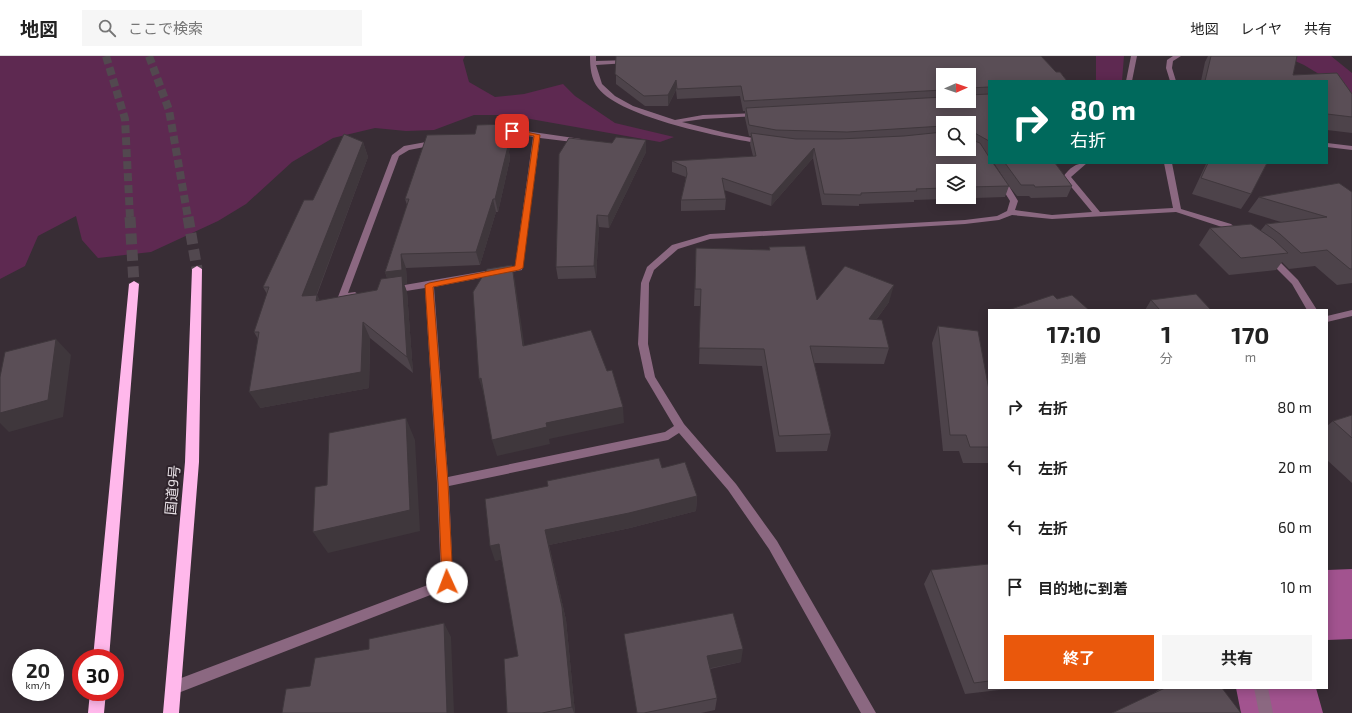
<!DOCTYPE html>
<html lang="ja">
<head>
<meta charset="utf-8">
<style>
	:root { --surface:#fff; --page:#f6f6f6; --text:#222; --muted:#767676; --line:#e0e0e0; --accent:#ea580c }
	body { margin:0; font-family:"Exo 2","Noto Sans JP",sans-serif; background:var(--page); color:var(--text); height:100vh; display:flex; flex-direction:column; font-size:15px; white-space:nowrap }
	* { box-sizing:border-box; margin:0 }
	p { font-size:13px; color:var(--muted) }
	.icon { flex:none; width:22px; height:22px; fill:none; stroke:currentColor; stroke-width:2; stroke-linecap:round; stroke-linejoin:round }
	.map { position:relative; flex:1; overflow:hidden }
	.panel { position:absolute; left:988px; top:253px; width:340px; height:380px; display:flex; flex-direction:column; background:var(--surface); border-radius:0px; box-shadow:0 2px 10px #0003 }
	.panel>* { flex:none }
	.guide { position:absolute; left:988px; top:24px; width:340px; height:84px; border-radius:0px; box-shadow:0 2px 10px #0003; background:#00695c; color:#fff; overflow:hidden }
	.needle { width:26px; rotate:88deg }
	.tools { position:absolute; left:936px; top:12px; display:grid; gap:8px }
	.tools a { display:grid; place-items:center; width:40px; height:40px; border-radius:0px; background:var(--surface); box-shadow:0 2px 10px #0003; font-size:20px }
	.speed { position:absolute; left:12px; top:593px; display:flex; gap:8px; font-size:20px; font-weight:700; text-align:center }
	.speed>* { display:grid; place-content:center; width:52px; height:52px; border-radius:50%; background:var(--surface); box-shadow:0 2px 10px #0003; line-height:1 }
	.speed small { font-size:10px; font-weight:400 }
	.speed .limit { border:6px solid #d22; background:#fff; color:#111 }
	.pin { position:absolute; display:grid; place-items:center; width:34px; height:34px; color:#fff; margin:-17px; border-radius:8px; box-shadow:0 2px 6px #0006 }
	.me { position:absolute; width:44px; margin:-22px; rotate:358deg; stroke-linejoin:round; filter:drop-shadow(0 0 3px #0008) }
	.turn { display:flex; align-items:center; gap:14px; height:84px; padding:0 16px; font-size:18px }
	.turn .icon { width:52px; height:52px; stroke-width:2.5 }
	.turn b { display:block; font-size:28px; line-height:34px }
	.eta { display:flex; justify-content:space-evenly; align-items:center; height:68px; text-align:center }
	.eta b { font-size:24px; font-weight:700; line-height:28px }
	.primary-button { display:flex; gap:8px; margin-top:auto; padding:8px 16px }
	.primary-button a { flex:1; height:46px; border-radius:0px; background:var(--accent); color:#fff; font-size:16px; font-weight:700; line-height:46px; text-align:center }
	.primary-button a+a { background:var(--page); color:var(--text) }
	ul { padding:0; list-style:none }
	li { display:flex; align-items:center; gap:12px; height:60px; padding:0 16px }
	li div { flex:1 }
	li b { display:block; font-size:15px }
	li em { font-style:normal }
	header { display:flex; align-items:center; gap:24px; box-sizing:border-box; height:56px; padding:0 20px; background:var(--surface); border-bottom:1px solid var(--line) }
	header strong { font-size:19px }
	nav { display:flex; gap:22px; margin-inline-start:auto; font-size:14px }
	.search { width:280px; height:36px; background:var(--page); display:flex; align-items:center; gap:10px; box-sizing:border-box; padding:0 14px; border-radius:0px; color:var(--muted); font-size:15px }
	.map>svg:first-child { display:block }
</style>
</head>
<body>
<header>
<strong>地図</strong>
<div class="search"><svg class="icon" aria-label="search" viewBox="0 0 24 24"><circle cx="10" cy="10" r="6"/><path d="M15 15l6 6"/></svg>ここで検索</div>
<nav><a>地図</a><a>レイヤ</a><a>共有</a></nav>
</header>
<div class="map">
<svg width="1352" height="657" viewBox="0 0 1352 657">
	<rect width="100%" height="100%" fill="#382d35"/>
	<path fill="#5e2951" d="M0 0H465L463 4 469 26 495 41 524 38 563 28 575 40 615 67 674 81 660 86 508 59H474L434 74 406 75 375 72 333 82 292 106 246 148 218 165 151 196 98 202 82 184 76 160 38 180 25 210 0 223Z
		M1096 0H1124L1122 25H1096Z
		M1284 0H1331L1352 17V38L1304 9Z"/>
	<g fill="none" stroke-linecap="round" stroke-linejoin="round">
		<path fill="#a2538f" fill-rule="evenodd" d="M1352 513V583L1327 584V514Z
			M1236 632H1316L1323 657H1241Z"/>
		<path stroke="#52484f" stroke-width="8" stroke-dasharray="8 4" stroke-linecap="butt" d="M106 0 125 63 130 162
			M149 0 169 54 188 162"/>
		<path stroke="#52484f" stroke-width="11" stroke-dasharray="11 5.5" stroke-linecap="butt" d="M130 161 134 228
			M188 161 197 213"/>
		<path fill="#8b6881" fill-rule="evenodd" d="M590 0H596V5L630 4V6L628 7 596 9 602 28 615 40 633 50 675 64 703 59 759 57 760 58 757 60 703 63 682 66 726 77 763 84 767 86 763 88C725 82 621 62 598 32 591 23 590 11 590 0Z
			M1131 0H1137L1132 25H1126Z
			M1173 0H1181L1173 5 1172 12 1176 25H1170L1166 12 1167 4Z
			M512 73 581 83 585 85 581 87 540 82 522 214 434 231 448 421 665 376 674 370 645 321 638 288 641 227 647 211 672 189 710 178 965 164 997 160 1007 155 1010 145 997 124 1001 122H1004L1018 145 1015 154 1052 159 1092 156 1063 121C1070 112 1075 107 1087 107L1071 121 1100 156 1173 152 1164 107H1172L1181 153 1231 168 1242 177 1241 179H1235L1225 172 1176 156 1052 163 1012 159 999 164 965 168 710 183 678 193 654 214 649 227 648 288 655 321 684 368 736 428 777 485 876 657H861L769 493 728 434 679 377 668 384 449 430 453 527 451 531 173 639 168 637 166 632 168 627 441 524 437 427 425 232 393 237 389 234 393 231 515 210 533 81C527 79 496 77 495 76L498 74Z
			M437 84 441 86 440 88 409 94 399 100 348 237 355 236 359 239 355 242 339 243 338 241 392 99 404 90Z
			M1327 87 1352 90V94L1327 91Z
			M1270 198 1273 199 1298 224 1317 254H1307L1292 228 1267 203V199Z
			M1352 254V260L1327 266V260Z
			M1254 632H1268L1273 657H1259Z"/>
		<path fill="#ffb8eb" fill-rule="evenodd" d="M197 210 202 213 199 406 179 657H163L185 406 192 213Z
			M134 225 139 228 109 602H93L129 228Z
			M90 636H106L104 657H88Z"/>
	</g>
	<path fill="#4d434a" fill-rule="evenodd" d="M616 0H1041L1056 16H1060L1067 25H989V107H993L1009 130 994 107H1055L1072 130 1067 141 1031 142 1029 140H1017L1009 130 1005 141 914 144V146L859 148V150L822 149 813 102 771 150 724 134 726 143 725 154 681 155V144L686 121 672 116V105L753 100 750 88 751 80H749L745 62V55H743L740 40 677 43 676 34 668 50H645L616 28ZM943 19H969V45H943ZM943 67H969V93H943ZM943 115H969V141H943Z
		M1208 0H1297L1293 19 1337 17 1352 38V77L1327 74V25H1201L1205 6Z
		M511 81 509 96 510 103 498 156H496L480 209 406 212 407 228H404L407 236 413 317 370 282 369 332 260 352 258 283 254 276 267 238 263 231 313 144 363 86 368 101 317 239 320 245 377 234 387 222 385 216 407 149 405 143Z
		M646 84V96L609 172 599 171 596 222 558 223 556 211 612 87Z
		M1203 107H1267L1251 138 1241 153 1192 138 1206 108Z
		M1352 136V227L1337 229 1315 210 1289 213 1282 206 1276 214 1229 219 1199 189 1210 172 1261 174 1266 168 1281 166 1248 156 1259 141Z
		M769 191 817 244 889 246 876 264 889 292 884 308 814 307 831 378 827 395 776 396 762 310 699 308 701 250H694L696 192 769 194Z
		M1151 244 1211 254H1145Z
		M938 270 989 334V407H963L959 395H943L932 287Z
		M1352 359V427L1327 404V370L1333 365Z
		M662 412 697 440 696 455 630 472 549 489 566 564 575 657H507L518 600 502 503 495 505Z
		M989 508V632H1016L965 638 924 528 931 514Z
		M624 578 741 606 710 613 717 642 715 654 701 657H637Z
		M1161 632H1222L1154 637Z"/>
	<path fill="#3f373c" d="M676 24V34L668 50V39Z
		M509 68 511 81 509 96 510 103 498 156 495 143 505 90Z
		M646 84V96L609 172 608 160Z
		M363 86 368 101 310 256 302 240Z
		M814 92 813 102 771 150 772 139Z
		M493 143 496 156 480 209 476 196Z
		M597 159 599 171 596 222 594 210Z
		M401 198 406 212 407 228H404L407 236 413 317 407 301 390 230 385 216Z
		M512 209 515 225 527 307 523 290Z
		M894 229 889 246 864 280 869 263Z
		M317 239 325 255 316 245Z
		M363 266 370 282 369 332 260 352 249 336Z
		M56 283 71 299 63 361 9 376 0 367V357Z
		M481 322 486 339H484L479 323Z
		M623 351 624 367 549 383 550 388 497 400 492 384 546 367Z
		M406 362 415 384 420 475 328 497 313 476Z
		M697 440 696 455 630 472 549 489 566 564 575 657H574L572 651 545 474Z
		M499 488 504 503 495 505 490 490Z
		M444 567 451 581 454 657H447Z
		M743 593 741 606 706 613 707 600Z"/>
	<path fill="#5a4e56" stroke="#3f373c" d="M616 0H1041L1056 16H1060L1067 25H989V31L969 32V19H943V34L744 45 741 30 677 33 676 24 668 39 644 40 615 18Z
		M1211 0H1297L1293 19 1337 17 1352 38V61L1327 58V25H1205Z
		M989 38V85L973 76 971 77 972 84 980 87 989 101V107H993L1009 130 969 131V115H943V132L916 133 917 135 861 137V139L824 138 814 92 772 139 722 122 726 143 681 144 687 118 686 111 672 105 756 100 751 77 796 83H839L904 80 943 76V93H969V67H943V70L847 76 776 74 749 69 746 52 943 41V45H969V39Z
		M509 68 505 90H508L495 143H493L476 196 401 198 402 214 385 216 409 143H405L427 79 475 78 477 69Z
		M344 78 363 86 302 240 317 239 316 245 377 234 381 223 402 220 407 301 363 266 361 316 249 336 259 276H254L269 231H263L304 144H313Z
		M616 81 646 84 608 160 597 159 594 210 556 211 559 98 569 82 612 87Z
		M1005 107H1055L1072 130 1035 131 1034 129H1021Z
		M1208 107H1267L1251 138 1201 122Z
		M1339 127 1352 136V213H1350L1327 194 1301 197 1280 178 1266 168 1327 161 1259 141Z
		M1251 168 1273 183 1288 197 1241 202 1210 172Z
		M805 190 817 244 845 210 894 229 869 263 882 264 889 292 810 290 831 378 779 380 764 293 699 292 701 233H695L696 192 770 194 769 191Z
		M512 209 523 290 591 274 607 315 612 314 623 351 546 367 547 371 492 384 481 322 479 323 473 236 487 213Z
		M1196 238 1211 254H1160L1151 244Z
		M1053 239 1057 243 1072 239 1089 254H1008Z
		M938 270 978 275 989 334V391H970L966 379H950Z
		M56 283 48 344 0 357V321L5 296Z
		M1352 359V382L1333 365Z
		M406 362 410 454 313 476 315 431 327 429 329 377Z
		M659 402 662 412 685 406 697 440 629 457 545 474 562 551 572 651 542 657H507L504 603 518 600 499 488 490 490 485 443 548 430 547 425Z
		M989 508V625L974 627 931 514Z
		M733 557 743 593 707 600 717 642 644 657H637L624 578Z
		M444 567 447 657H282L286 633 310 630 315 602 369 593V583Z
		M1165 632H1222L1241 657H1112Z"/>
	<path fill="#ea580c" stroke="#983908" d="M512 73 540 79 523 212 519 214 433 231 448 427 453 526 451 530 447 532 443 530 442 526 438 427 425 229 429 227 515 210 534 80 510 76 509 75Z"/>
	<g text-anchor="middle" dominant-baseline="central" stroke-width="4" stroke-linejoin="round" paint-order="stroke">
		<g font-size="14" fill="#e6dfe4" stroke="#2e232b">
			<text transform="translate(172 434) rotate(-85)">国道9号</text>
		</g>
	</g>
</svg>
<div class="tools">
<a><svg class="needle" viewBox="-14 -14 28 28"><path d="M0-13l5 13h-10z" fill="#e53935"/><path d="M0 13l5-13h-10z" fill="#767676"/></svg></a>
<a><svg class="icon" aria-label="search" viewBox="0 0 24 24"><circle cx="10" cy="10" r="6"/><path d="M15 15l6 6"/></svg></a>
<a><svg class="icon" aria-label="layers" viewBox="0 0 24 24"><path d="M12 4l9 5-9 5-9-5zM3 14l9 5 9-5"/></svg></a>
</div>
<div class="speed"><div>20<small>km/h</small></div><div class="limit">30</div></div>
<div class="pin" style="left:512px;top:75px;background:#d93025"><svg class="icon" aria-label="arrive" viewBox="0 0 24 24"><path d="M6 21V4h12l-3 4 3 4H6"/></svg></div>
<svg class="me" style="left:447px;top:526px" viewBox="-20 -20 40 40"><circle r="19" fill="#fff"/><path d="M0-13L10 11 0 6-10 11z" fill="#ea580c"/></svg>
<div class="guide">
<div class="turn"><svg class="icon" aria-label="right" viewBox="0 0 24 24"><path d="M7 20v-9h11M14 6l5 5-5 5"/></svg><div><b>80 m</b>右折</div></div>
</div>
<section class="panel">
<div class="eta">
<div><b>17:10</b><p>到着</p></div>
<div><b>1</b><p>分</p></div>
<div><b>170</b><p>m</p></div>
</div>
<ul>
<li><svg class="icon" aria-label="right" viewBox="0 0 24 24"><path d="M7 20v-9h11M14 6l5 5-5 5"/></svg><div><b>右折</b></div><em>80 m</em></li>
<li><svg class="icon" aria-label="left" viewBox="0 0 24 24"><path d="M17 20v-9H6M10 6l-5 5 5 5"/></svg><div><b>左折</b></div><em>20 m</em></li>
<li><svg class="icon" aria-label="left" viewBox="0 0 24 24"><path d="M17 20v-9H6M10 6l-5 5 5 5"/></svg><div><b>左折</b></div><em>60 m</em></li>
<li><svg class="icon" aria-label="arrive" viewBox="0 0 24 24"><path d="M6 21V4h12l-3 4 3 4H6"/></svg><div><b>目的地に到着</b></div><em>10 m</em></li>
</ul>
<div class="primary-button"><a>終了</a><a>共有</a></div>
</section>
</div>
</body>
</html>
